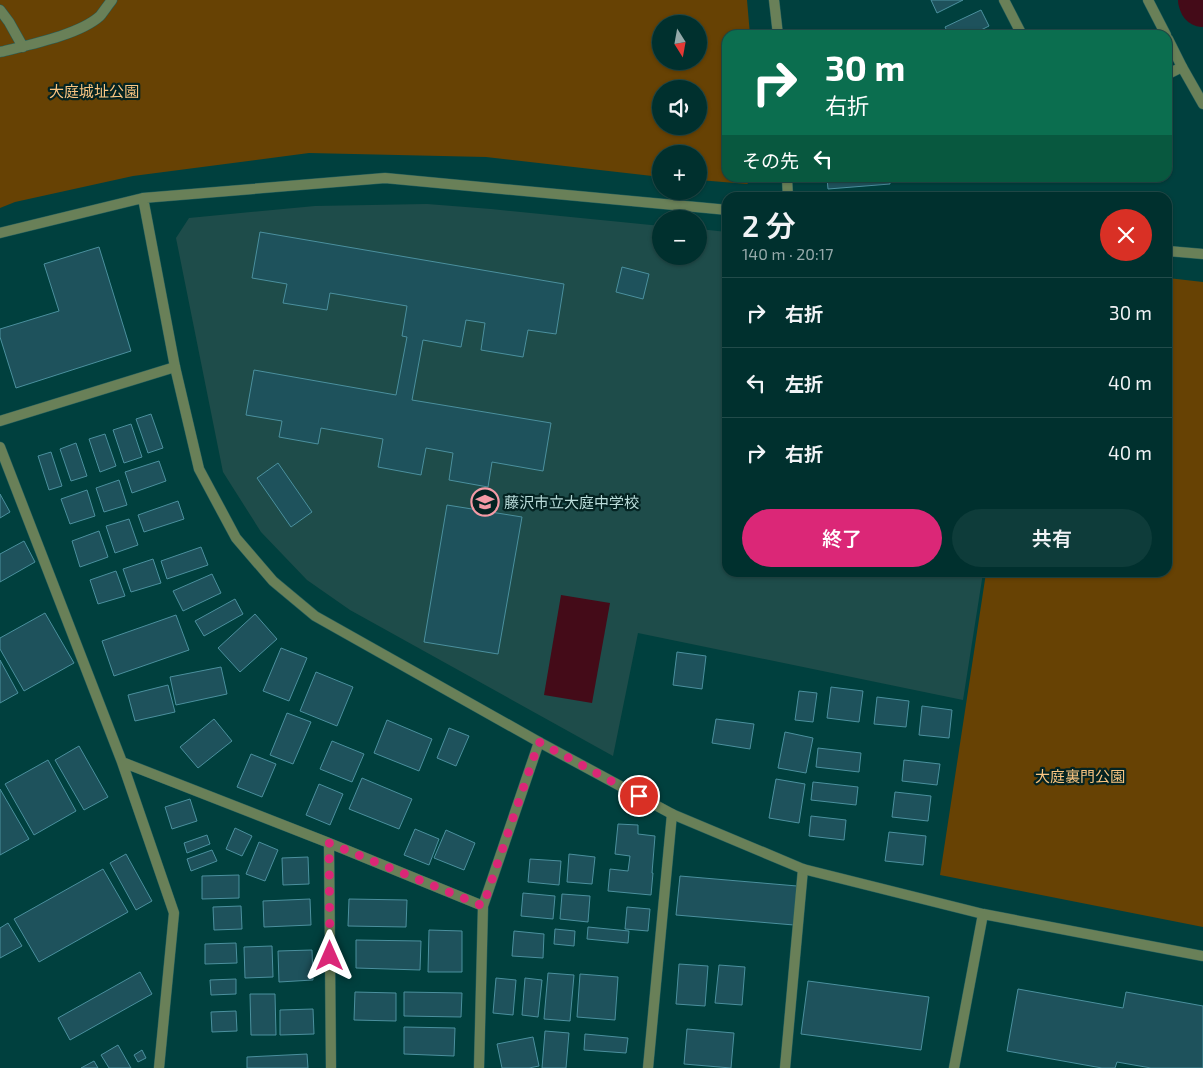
<!DOCTYPE html>
<html lang="ja">
<head>
<meta charset="utf-8">
<style>
	:root { --surface:#00302e; --page:#0e3c3a; --text:#f1f3f6; --muted:#95a9aa; --line:#224b4a; --accent:#db2777 }
	body { margin:0; font-family:"Exo 2","Noto Sans JP",sans-serif; background:var(--page); color:var(--text); height:100vh; display:flex; flex-direction:column; font-size:19px; white-space:nowrap }
	* { box-sizing:border-box; margin:0 }
	p { font-size:16px; color:var(--muted) }
	.icon { flex:none; width:28px; height:28px; fill:none; stroke:currentColor; stroke-width:2; stroke-linecap:round; stroke-linejoin:round }
	.map { position:relative; flex:1; overflow:hidden }
	.side { position:absolute; left:722px; top:192px; width:450px; height:385px; display:flex; flex-direction:column; background:var(--surface); border-radius:15px; box-shadow:0 1px 4px #0004,0 0 0 1px var(--line) }
	.side>* { flex:none }
	.banner { position:absolute; left:722px; top:30px; width:450px; height:152px; border-radius:15px; box-shadow:0 1px 4px #0004,0 0 0 1px var(--line); background:#0b6e4f; color:#fff; overflow:hidden }
	.needle { width:32px; rotate:169deg }
	.controls { position:absolute; left:652px; top:15px; display:grid; gap:10px }
	.controls a { display:grid; place-items:center; width:55px; height:55px; border-radius:50%; background:var(--surface); box-shadow:0 1px 4px #0004,0 0 0 1px var(--line); font-size:25px }
	.pin { position:absolute; display:grid; place-items:center; width:42px; height:42px; color:#fff; margin:-21px; border:2px solid #fff; border-radius:50%; box-shadow:0 1px 5px #0007 }
	.me { position:absolute; width:55px; margin:-28px; rotate:0deg; stroke-linejoin:round; filter:drop-shadow(0 0 4px #0008) }
	.turn { display:flex; align-items:center; gap:18px; height:105px; padding:0 20px; font-size:22px }
	.turn .icon { width:65px; height:65px; stroke-width:2.5 }
	.turn b { display:block; font-size:35px; line-height:42px }
	.then { display:flex; align-items:center; height:48px; padding:0 20px; background:#0003; gap:10px; font-size:19px }
	.round { display:grid; place-items:center; flex:none; width:52px; height:52px; border-radius:26px; background:var(--page) }
	.summary { display:flex; align-items:center; justify-content:space-between; height:85px; padding:0 20px }
	h1 { font-size:30px; font-weight:600; line-height:38px }
	.cta { display:flex; gap:10px; margin-top:auto; padding:10px 20px }
	.cta a { flex:1; height:58px; border-radius:30px; background:var(--accent); color:#fff; font-size:20px; font-weight:600; line-height:58px; text-align:center }
	.cta a+a { background:var(--page); color:var(--text) }
	ul { padding:0; list-style:none }
	li { display:flex; align-items:center; gap:15px; height:70px; padding:0 20px; border-top:1px solid var(--line) }
	li div { flex:1 }
	li b { display:block; font-size:19px }
	li em { font-style:normal }
	.map>svg:first-child { display:block }
</style>
</head>
<body>
<div class="map">
<svg width="1203" height="1068" viewBox="0 0 1203 1068">
	<rect width="100%" height="100%" fill="#00403e"/>
	<path fill="#1e4c4a" d="M427 204 491 209 661 226V256H699V229L727 232 728 572 983 573 963 700 638 633 613 756 350 610 307 580 261 532 223 472 176 238 189 218 315 206Z"/>
	<path fill="#674204" fill-rule="evenodd" d="M0 0H747L750 35H728V178H754L747 184 699 180V154H661V177L486 157 309 153 133 176 15 202 0 208ZM661 24H699V61H661ZM661 89H699V126H661Z
		M1168 278 1203 282V927L940 875 986 573 1168 572Z"/>
	<path fill="#440b18" d="M561 595 610 603 592 703 544 695Z"/>
	<g fill="none" stroke-linecap="round" stroke-linejoin="round">
		<path stroke="#440b18" stroke-width="48" d="M1202 0 1203 3"/>
	</g>
	<path fill="#1e525c" stroke="#4b909e" d="M931 0H963L937 13Z
		M981 10 989 26 971 35H949L945 27Z
		M827 178H890V184L828 189Z
		M260 232 564 284 556 334 528 330 523 357 481 350 485 323 466 320 461 347 423 340 412 400 551 423 543 471 492 462 488 487 449 480 453 453 426 448 421 475 378 467 383 439 321 428 318 444 279 437 282 421 246 415 254 370 396 395 407 337 402 336 407 306 330 293 327 310 283 303 287 284 252 278Z
		M99 247 131 351 16 388 0 337V329L59 311 44 264Z
		M622 267 649 274 643 299 616 292Z
		M151 414 163 448 148 453 136 419Z
		M131 424 142 457 124 463 113 430Z
		M105 434 116 466 100 472 89 439Z
		M76 443 87 476 71 481 60 449Z
		M51 452 62 486 49 490 38 456Z
		M159 461 166 481 132 493 125 472Z
		M278 463 312 512 291 527 257 478Z
		M119 480 127 505 104 512 96 488Z
		M87 490 95 516 70 524 61 499Z
		M0 494 10 512 0 518Z
		M178 501 184 519 144 532 138 515Z
		M447 505 522 517 498 654 424 642Z
		M129 519 138 545 115 553 106 526Z
		M99 531 108 557 80 567 72 541Z
		M24 541 35 562 0 582V554Z
		M201 547 208 565 167 579 161 561Z
		M153 559 161 583 131 592 123 569Z
		M116 571 125 596 98 604 90 580Z
		M212 574 221 593 183 611 173 591Z
		M235 599 243 614 204 636 195 621Z
		M45 613 74 663 24 691 0 649V638Z
		M255 614 277 639 240 672 218 648Z
		M176 615 189 650 114 676 102 641Z
		M281 648 307 658 289 701 263 691Z
		M677 652 706 656 702 689 673 685Z
		M0 660 18 693 0 703Z
		M221 667 227 694 176 705 170 677Z
		M316 672 353 687 337 726 300 711Z
		M168 685 175 712 135 721 128 695Z
		M831 687 863 691 859 722 827 718Z
		M799 691 817 693 813 722 795 720Z
		M877 697 909 701 906 727 874 724Z
		M922 706 952 710 949 738 919 735Z
		M287 713 311 722 293 764 270 755Z
		M214 719 232 741 198 768 180 747Z
		M716 719 754 724 750 749 712 743Z
		M387 720 432 739 419 771 374 753Z
		M449 728 469 736 456 766 437 758Z
		M785 732 813 738 806 773 778 768Z
		M332 741 364 754 352 782 320 769Z
		M79 746 108 797 84 810 55 760Z
		M818 748 861 753 859 772 816 767Z
		M251 754 276 764 262 797 237 787Z
		M48 760 76 811 34 835 5 784Z
		M904 760 940 764 937 785 902 781Z
		M362 778 412 799 399 829 349 809Z
		M776 779 805 784 799 823 769 818Z
		M813 782 858 787 856 805 811 800Z
		M319 784 343 794 330 825 306 815Z
		M0 789 29 839 0 855Z
		M895 792 931 796 928 821 892 817Z
		M190 799 197 821 172 829 165 807Z
		M811 816 846 820 844 840 809 836Z
		M618 824 638 825V834L655 836 652 873H653L651 895 608 891 610 869 628 871 630 856 615 854Z
		M235 828 252 836 242 856 226 849Z
		M415 829 439 839 429 865 404 855Z
		M446 830 475 843 464 870 434 858Z
		M889 832 926 836 923 865 885 861Z
		M207 835 210 844 187 853 184 843Z
		M259 842 278 850 265 881 246 874Z
		M212 850 217 861 191 871 187 859Z
		M126 854 152 901 136 910 110 863Z
		M569 854 595 857 592 884 567 882Z
		M308 857 309 884 283 885 282 858Z
		M530 859 561 861 559 885 528 882Z
		M103 869 128 912 39 962 14 919Z
		M239 875V898L202 899V876Z
		M680 876 797 886 794 925 676 915Z
		M523 893 555 896 553 919 521 916Z
		M562 894 590 896 588 922 560 919Z
		M310 899 311 925 264 927 263 901Z
		M349 899 407 900 406 927 348 926Z
		M241 906 242 929 214 930 213 907Z
		M627 907 650 909 648 931 625 929Z
		M8 923 22 946 0 958V928Z
		M588 927 629 931 628 943 587 939Z
		M555 929 575 931 574 946 554 944Z
		M429 930 462 931V972H428Z
		M514 931 544 934 543 958 512 956Z
		M356 940 421 941 420 970 356 968Z
		M236 943 237 963 205 964V944Z
		M272 946 273 977 245 978 244 947Z
		M312 950 313 980 279 982 278 951Z
		M679 964 708 966 705 1006 676 1004Z
		M719 965 745 967 742 1005 715 1003Z
		M140 972 152 994 70 1040 58 1018Z
		M548 973 574 975 570 1021 544 1019Z
		M580 974 618 977 615 1020 577 1017Z
		M496 978 516 980 513 1015 493 1013Z
		M525 978 542 980 538 1017 522 1015Z
		M236 979V994L211 995 210 980Z
		M808 981 929 997 921 1050 801 1034Z
		M1018 989 1123 1008 1126 992 1203 1006V1068H1151L1117 1062 1115 1068H1102L1007 1051Z
		M355 992 396 993V1021L354 1020Z
		M404 992 462 993 461 1017 404 1016Z
		M250 994H275L276 1035H251Z
		M313 1009 314 1034 280 1035V1010Z
		M236 1011 237 1031 212 1032 211 1012Z
		M404 1027 455 1028 454 1056 404 1054Z
		M687 1029 734 1033 731 1068 684 1064Z
		M545 1031 569 1033 566 1068H542Z
		M585 1034 628 1038 626 1053 584 1050Z
		M533 1037 539 1066 529 1068H502L497 1044Z
		M118 1045 131 1068H109L101 1055Z
		M142 1050 146 1058 138 1062 134 1055Z
		M307 1054 308 1068H247V1057Z
		M94 1061 98 1068H81Z"/>
	<g fill="none" stroke-linecap="round" stroke-linejoin="round">
		<g stroke="#255f5d" stroke-width="11">
			<path id="service" d="M0 10 9 22 23 47
				M0 52C28 45 79 35 100 16 104 11 108 5 112 0"/>
		</g>
		<g stroke="#255f5d" stroke-width="11">
			<path id="pedestrian" d="M1182 67 1203 104"/>
		</g>
		<g stroke="#255f5d" stroke-width="11">
			<path id="minor" d="M1004 0 1022 35
				M1148 0 1166 35
				M1168 39 1182 67 1168 74
				M0 421 175 367
				M0 447 122 762 174 913 159 1068
				M122 762 329 843 483 906
				M329 843 331 1068
				M479 1068 483 906 539 742
				M648 1068 672 814
				M785 1068 803 869"/>
		</g>
		<g stroke="#255f5d" stroke-width="11">
			<path id="tertiary" d="M774 0 778 35
				M787 178 788 198
				M143 198 175 367 199 469 236 538 273 581 315 616 539 742 672 814 803 869 983 914 1203 956
				M0 233 143 198 385 178 728 210
				M1168 251 1203 254
				M954 1068 983 914"/>
		</g>
		<use href="#service" stroke="#698058" stroke-width="10"/>
		<use href="#pedestrian" stroke="#698058" stroke-width="10"/>
		<use href="#minor" stroke="#698058" stroke-width="10"/>
		<use href="#tertiary" stroke="#698058" stroke-width="10"/>
	</g>
	<g fill="none" stroke-linecap="round" stroke-linejoin="round">
		<path stroke="#db2777" stroke-width="9" stroke-dasharray="0 16.2" d="M330 956 329 843 483 906 539 742 639 796"/>
	</g>
	<defs>
		<g id="school-ring" transform="scale(1.4375)"><circle r="9.5" fill="#042322" stroke="#f49aa5" stroke-width="1.5"/><path d="M0-5L7-2L0 1L-7-2ZM-4 1L0 2.5L4 1V4Q0 6-4 4Z" fill="#f49aa5"/></g>
	</defs>
	<g fill-rule="evenodd">
		<use href="#school-ring" x="485" y="502"/>
	</g>
	<g text-anchor="middle" dominant-baseline="central" stroke-width="4.5" stroke-linejoin="round" paint-order="stroke">
		<g font-size="15" fill="#f9c582" stroke="#042322">
			<text x="94" y="91">大庭城址公園</text>
			<text x="1080" y="776">大庭裏門公園</text>
		</g>
		<g font-size="15" fill="#badcda" stroke="#042322" text-anchor="start">
			<text x="504" y="502">藤沢市立大庭中学校</text>
		</g>
	</g>
</svg>
<div class="controls">
<a><svg class="needle" viewBox="-14 -14 28 28"><path d="M0-13l5 13h-10z" fill="#e53935"/><path d="M0 13l5-13h-10z" fill="#95a9aa"/></svg></a>
<a><svg class="icon" aria-label="sound" viewBox="0 0 24 24"><path d="M4 9h4l5-4v14l-5-4H4zM17 9q2 3 0 6"/></svg></a>
<a>+</a>
<a>−</a>
</div>
<div class="pin" style="left:639px;top:796px;background:#d93025"><svg class="icon" aria-label="arrive" viewBox="0 0 24 24"><path d="M6 21V4h12l-3 4 3 4H6"/></svg></div>
<svg class="me" style="left:330px;top:956px" viewBox="-20 -20 40 40"><path d="M0-17L14 15 0 8-14 15z" fill="#db2777" stroke="#fff" stroke-width="4"/></svg>
<div class="banner">
<div class="turn"><svg class="icon" aria-label="right" viewBox="0 0 24 24"><path d="M7 20v-9h11M14 6l5 5-5 5"/></svg><div><b>30 m</b>右折</div></div>
<div class="then">その先<svg class="icon" aria-label="left" viewBox="0 0 24 24"><path d="M17 20v-9H6M10 6l-5 5 5 5"/></svg></div>
</div>
<section class="side">
<div class="summary"><div><h1>2 分</h1><p>140 m · 20:17</p></div><a class="round" style="background:#d93025;color:#fff"><svg class="icon" aria-label="close" viewBox="0 0 24 24"><path d="M6 6l12 12M18 6L6 18"/></svg></a></div>
<ul>
<li><svg class="icon" aria-label="right" viewBox="0 0 24 24"><path d="M7 20v-9h11M14 6l5 5-5 5"/></svg><div><b>右折</b></div><em>30 m</em></li>
<li><svg class="icon" aria-label="left" viewBox="0 0 24 24"><path d="M17 20v-9H6M10 6l-5 5 5 5"/></svg><div><b>左折</b></div><em>40 m</em></li>
<li><svg class="icon" aria-label="right" viewBox="0 0 24 24"><path d="M7 20v-9h11M14 6l5 5-5 5"/></svg><div><b>右折</b></div><em>40 m</em></li>
</ul>
<div class="cta"><a>終了</a><a>共有</a></div>
</section>
</div>
</body>
</html>
